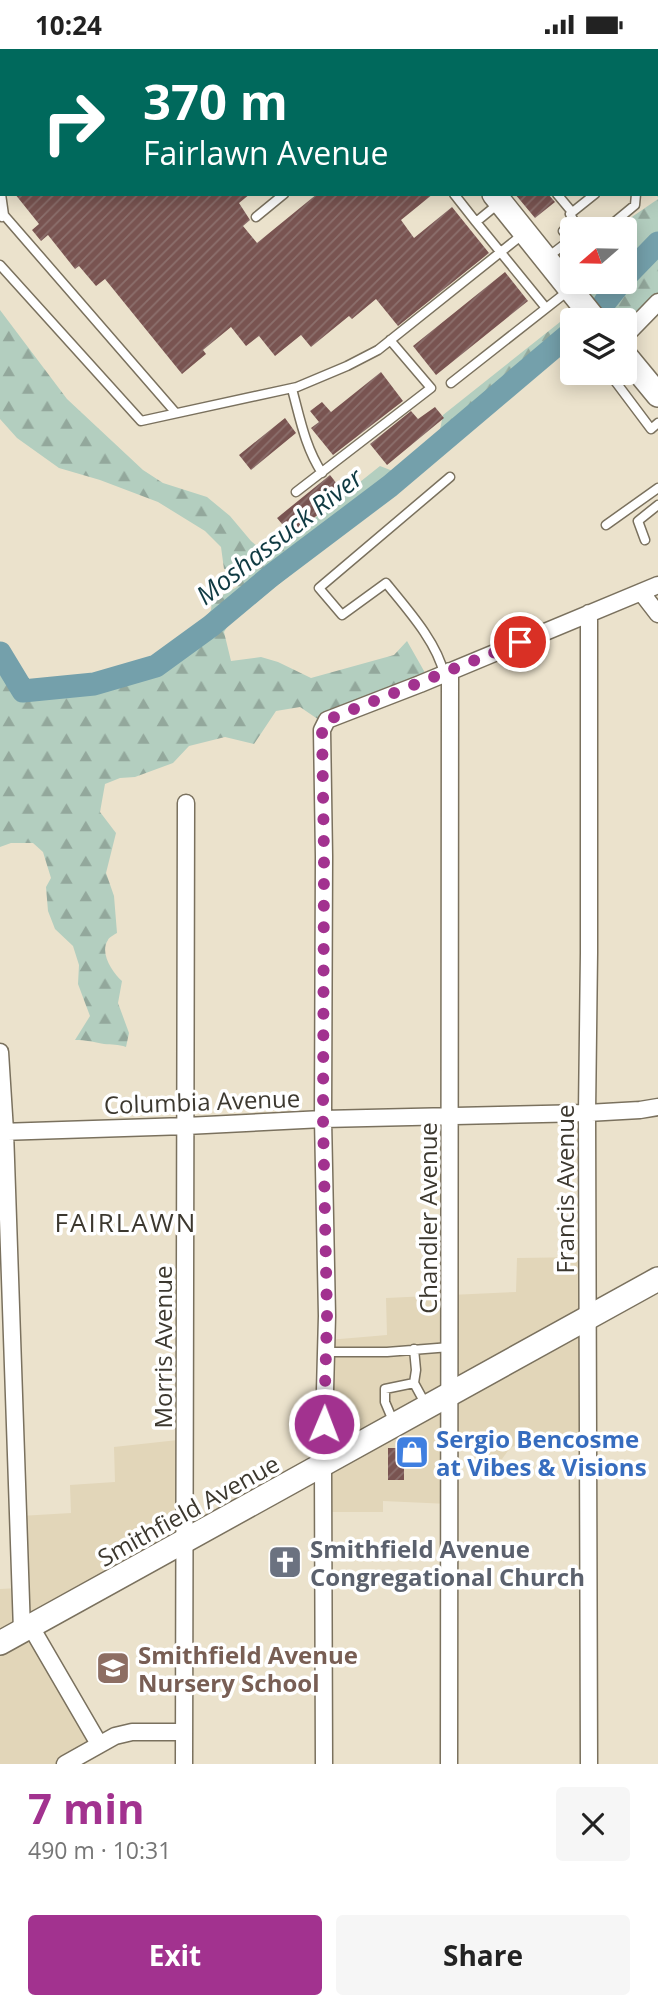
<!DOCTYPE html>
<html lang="en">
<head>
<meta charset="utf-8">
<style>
	:root { --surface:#fff; --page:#f6f6f6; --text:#222; --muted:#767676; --accent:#a2328f }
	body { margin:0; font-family:"Open Sans",sans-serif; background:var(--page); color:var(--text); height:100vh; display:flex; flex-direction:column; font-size:26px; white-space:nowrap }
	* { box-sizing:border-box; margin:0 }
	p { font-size:23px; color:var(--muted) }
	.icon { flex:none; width:38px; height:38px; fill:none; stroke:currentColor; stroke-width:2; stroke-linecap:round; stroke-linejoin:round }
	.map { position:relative; height:1715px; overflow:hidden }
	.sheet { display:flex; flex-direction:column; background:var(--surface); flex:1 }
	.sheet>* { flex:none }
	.hud { position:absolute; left:0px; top:0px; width:658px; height:147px; box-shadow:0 4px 18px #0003; background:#00695c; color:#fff; overflow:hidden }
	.needle { width:46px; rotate:250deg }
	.tools { position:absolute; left:560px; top:168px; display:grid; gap:14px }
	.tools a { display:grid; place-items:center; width:77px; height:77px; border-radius:7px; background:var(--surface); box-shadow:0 4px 18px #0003; font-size:35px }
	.pin { position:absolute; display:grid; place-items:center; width:60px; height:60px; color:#fff; margin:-30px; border:4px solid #fff; border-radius:50%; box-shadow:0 2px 7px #0007 }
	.me { position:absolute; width:77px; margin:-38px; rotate:1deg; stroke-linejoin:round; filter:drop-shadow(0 0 5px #0008) }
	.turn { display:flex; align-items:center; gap:24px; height:147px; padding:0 28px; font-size:32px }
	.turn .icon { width:91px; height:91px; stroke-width:2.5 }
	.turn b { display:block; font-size:49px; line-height:60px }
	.round { display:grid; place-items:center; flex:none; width:74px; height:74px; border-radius:7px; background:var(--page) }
	.head { display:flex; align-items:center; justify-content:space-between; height:119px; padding:0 28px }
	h1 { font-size:42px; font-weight:700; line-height:52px; color:var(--accent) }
	.action { display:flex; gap:14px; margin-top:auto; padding:14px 28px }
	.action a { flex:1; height:80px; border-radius:7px; background:var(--accent); color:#fff; font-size:28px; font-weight:700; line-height:80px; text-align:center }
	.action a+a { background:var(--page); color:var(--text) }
	.status { display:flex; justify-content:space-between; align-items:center; height:49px; padding:0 35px; background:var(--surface); direction:ltr }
	.status svg { height:19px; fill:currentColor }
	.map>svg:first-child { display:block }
</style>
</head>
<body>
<div class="status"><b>10:24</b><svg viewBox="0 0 49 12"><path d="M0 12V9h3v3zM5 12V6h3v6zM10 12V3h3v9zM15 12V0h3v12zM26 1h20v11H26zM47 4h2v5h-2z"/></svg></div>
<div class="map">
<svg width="658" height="1715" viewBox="0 0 658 1715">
	<defs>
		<pattern id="forest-firs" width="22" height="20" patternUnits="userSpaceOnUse" patternTransform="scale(1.75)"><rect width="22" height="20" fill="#b3cebf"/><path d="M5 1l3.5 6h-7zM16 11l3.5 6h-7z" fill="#93a89c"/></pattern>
		<pattern id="building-hatch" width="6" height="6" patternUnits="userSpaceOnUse" patternTransform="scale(1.75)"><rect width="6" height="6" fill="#795451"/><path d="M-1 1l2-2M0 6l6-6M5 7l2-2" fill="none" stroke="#8c706d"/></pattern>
	</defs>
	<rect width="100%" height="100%" fill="#ebe2cc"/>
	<path fill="#e2d6b9" d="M0 0H116L113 2H2V47H0Z
		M587 1208 585 1402 548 1398 539 1390 528 1391 510 1399 502 1410 491 1412 481 1394 452 1395 449 1455 383 1452V1463H327L328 1291 387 1286 386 1249 516 1243 517 1209Z
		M187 1390V1490L36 1575 104 1687 62 1715H0V1540L18 1539 20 1467 71 1464 70 1436 115 1433 114 1398Z"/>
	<path fill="url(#forest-firs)" d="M658 15V149L656 144V23Z
		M658 150V258L625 289V271H600L591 262 581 271H572V279L523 321 524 329 519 341 412 429 229 575 224 583 231 612 261 608 278 613 311 629 394 606 407 592 428 629 325 675 300 658 276 662 254 695 225 688 189 697 173 714 135 728 120 729 105 735 100 763 116 784 106 824 114 847 117 884C115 885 108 889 108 891 99 904 113 924 122 932L118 954 129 984 126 998C118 995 112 996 104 995 93 993 86 991 75 991L90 967 78 935 79 916 73 897 55 880 48 862 46 838 51 829 43 803 33 794H11L0 798V626L26 637 70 636 175 599 199 579 211 561 212 552 237 538 241 532 235 522 224 520 221 498 205 482 158 453 100 431 59 419 17 389 0 370V261L67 350 143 421 163 434 207 448 230 467 251 492 266 505 296 484 380 417 398 424 437 395 443 366 584 254 572 233H625V180H620L626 172Z"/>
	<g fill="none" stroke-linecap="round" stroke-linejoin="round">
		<path stroke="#74a0ab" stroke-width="23" d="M625 228 658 194
			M605 253 621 233
			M0 604 23 642 94 635 156 617 211 577 272 526 390 437 572 283"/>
	</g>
	<path fill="url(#building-hatch)" d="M15 145H250L239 154 250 171 243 177 257 194 317 145H433L401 171 414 189 452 158 489 204 398 277 376 250 352 270 349 267 311 298 301 286 275 307 259 287 246 297 231 278 203 301 206 305 182 325 105 230 96 237 79 217 75 220 48 186 41 192 32 181 39 175Z
		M515 145H548L555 153 535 169Z
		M505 223 528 252 436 326 413 297Z
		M381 323 403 352 333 406 311 379 319 373 310 362 322 353 331 363Z
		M435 358 444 369 387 416 370 395 411 362 418 370Z
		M285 369 296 384 251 421 239 406Z
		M330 426 344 444 292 487 277 469Z
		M388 1399H418V1414H404V1431H388Z"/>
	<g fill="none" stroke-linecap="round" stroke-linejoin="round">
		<g stroke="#7a715e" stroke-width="11">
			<path id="lane" d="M334 0 336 2
				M415 0 416 2
				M578 0 580 2
				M195 2 198 0
				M0 120 2 116
				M0 138 4 166 2 168
				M454 145 476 173
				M557 145 572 163
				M498 155 476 173 546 259
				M4 166 175 363
				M256 168 284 145
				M606 180 635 156 636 145
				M572 192 563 182 574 172 570 165 595 145
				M548 208 570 191
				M0 216 141 372 297 338 347 317 378 301 522 186
				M609 324 651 380 658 374
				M451 334 568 242
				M292 340C300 369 305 398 322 424
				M296 443 431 339 390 291
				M606 476 658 439
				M645 491 638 472 658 456
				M444 625C437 593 407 560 386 534L342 566 319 539 450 428
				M414 1300 416 1321 414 1334 426 1356
				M326 1303H387L450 1298
				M394 1374 385 1353V1340L414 1334"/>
		</g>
		<g stroke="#7a715e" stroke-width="19">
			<path id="street" d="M625 287 658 253
				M641 543 658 565
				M0 1003 5 1082 22 1582
				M0 1083 186 1077 323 1070 587 1064 640 1061 658 1058
				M31 1578 99 1695
				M65 1715 115 1687 132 1683H184
				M184 1715 186 754
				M324 1715 323 1416 327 1267 323 1070 324 807 322 681 327 671 420 635 658 536
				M449 1715 450 622
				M589 1715 587 1064 589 904V564"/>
		</g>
		<g stroke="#7a715e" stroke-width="26">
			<path id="primary" d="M376 0 378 2
				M494 145 595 271
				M625 306 658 346
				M0 1594 658 1230"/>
		</g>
		<use href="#lane" stroke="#fff" stroke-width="8"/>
		<use href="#street" stroke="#fff" stroke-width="16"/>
		<use href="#primary" stroke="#fff" stroke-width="23"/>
		<path stroke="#676256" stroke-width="3.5" stroke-dasharray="14 7" stroke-linecap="butt" d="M174 2 178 0
			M0 73H2"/>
	</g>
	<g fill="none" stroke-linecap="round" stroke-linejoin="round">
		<path stroke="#a2328f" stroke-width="12" stroke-dasharray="0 21.6" d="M324 1375 327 1267 323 1070 324 807 322 681 327 671 520 593"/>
	</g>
	<defs>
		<g id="shop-square" transform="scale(1.75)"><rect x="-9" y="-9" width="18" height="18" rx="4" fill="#3f7fe0" stroke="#fff"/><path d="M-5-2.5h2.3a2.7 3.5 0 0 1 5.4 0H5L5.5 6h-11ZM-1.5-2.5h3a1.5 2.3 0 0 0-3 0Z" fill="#fff"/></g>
		<g id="church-square" transform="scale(1.75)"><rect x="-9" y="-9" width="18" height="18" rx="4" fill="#6b7280" stroke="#fff"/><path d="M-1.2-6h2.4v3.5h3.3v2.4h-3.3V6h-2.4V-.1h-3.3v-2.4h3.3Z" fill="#fff"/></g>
		<g id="school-square" transform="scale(1.75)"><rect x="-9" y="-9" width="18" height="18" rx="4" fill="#8d6e63" stroke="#fff"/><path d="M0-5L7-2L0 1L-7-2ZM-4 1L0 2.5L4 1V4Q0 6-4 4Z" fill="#fff"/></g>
	</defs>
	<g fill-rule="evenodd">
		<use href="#shop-square" x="412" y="1403"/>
		<use href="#church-square" x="285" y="1513"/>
		<use href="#school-square" x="113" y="1619"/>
	</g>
	<g text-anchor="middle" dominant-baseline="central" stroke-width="7" stroke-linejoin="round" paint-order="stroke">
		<g font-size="24" fill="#3c382f" stroke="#fff">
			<text transform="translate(202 1052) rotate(-2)">Columbia Avenue</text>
			<text transform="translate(564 1140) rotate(-90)">Francis Avenue</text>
			<text transform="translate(427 1169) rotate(-90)">Chandler Avenue</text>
			<text transform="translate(162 1298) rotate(-90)">Morris Avenue</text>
			<text transform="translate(188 1461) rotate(-29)">Smithfield Avenue</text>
		</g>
		<g font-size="24" font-weight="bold" fill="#366cbe" stroke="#fff" text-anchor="start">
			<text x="436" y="1389">Sergio Bencosme<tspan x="436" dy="28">at Vibes &amp; Visions</tspan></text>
		</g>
		<g font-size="24" font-weight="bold" fill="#5b616d" stroke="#fff" text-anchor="start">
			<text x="310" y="1499">Smithfield Avenue<tspan x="310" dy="28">Congregational Church</tspan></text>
		</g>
		<g font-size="24" font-weight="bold" fill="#785e54" stroke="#fff" text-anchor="start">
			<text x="138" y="1605">Smithfield Avenue<tspan x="138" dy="28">Nursery School</tspan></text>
		</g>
		<g font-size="26" font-style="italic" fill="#0f3a42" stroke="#fff">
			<text transform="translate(279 487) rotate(-38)">Moshassuck River</text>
		</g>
		<g font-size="26" letter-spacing="2" fill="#3c382f" stroke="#fff">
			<text x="126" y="1173">FAIRLAWN</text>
		</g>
	</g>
</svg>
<div class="tools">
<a><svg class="needle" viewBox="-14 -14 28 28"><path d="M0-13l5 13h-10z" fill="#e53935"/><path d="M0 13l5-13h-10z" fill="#767676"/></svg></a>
<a><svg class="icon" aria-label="layers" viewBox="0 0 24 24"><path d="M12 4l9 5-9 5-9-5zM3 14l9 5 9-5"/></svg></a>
</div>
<div class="pin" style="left:520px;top:593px;background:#d93025"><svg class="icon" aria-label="arrive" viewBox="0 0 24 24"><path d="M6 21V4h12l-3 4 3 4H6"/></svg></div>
<svg class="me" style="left:324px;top:1375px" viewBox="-20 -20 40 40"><circle r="17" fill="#a2328f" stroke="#fff" stroke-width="3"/><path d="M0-11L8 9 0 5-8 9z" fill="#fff"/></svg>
<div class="hud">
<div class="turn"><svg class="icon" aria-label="right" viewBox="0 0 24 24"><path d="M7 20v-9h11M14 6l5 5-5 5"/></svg><div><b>370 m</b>Fairlawn Avenue</div></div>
</div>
</div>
<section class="sheet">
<div class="head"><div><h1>7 min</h1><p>490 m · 10:31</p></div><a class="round"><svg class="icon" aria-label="close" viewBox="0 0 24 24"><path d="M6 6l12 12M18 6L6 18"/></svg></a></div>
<div class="action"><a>Exit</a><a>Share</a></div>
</section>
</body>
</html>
